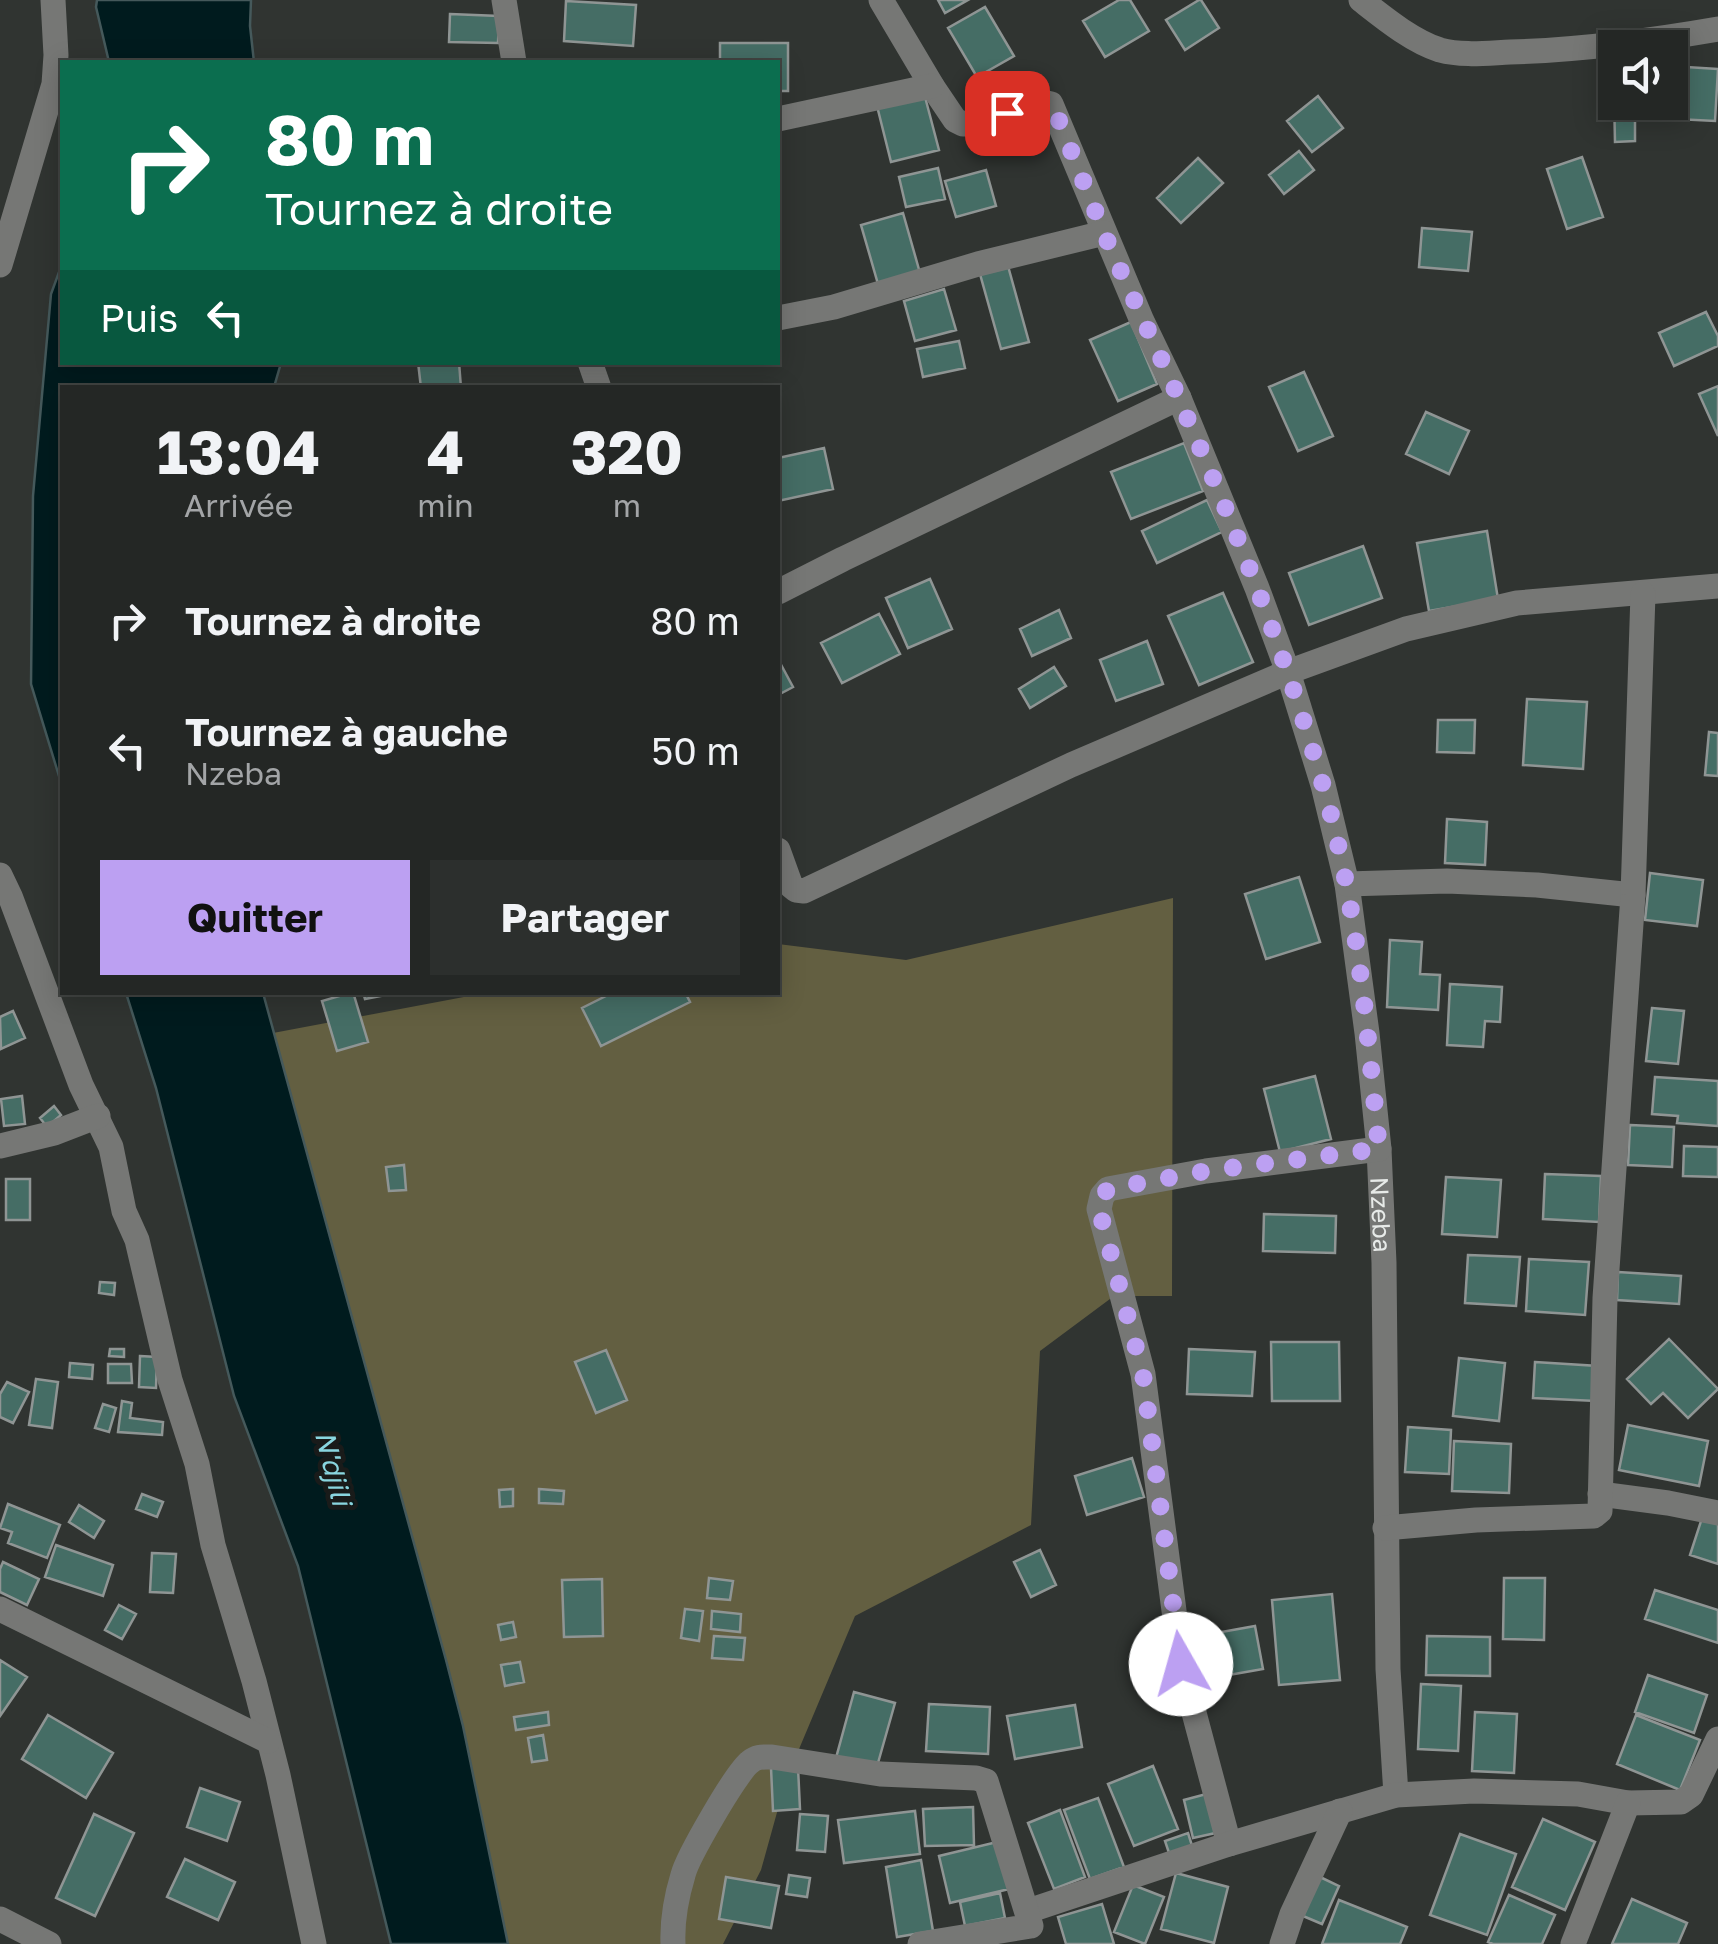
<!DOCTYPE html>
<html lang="fr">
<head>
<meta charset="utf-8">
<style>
	:root { --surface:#242725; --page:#2c2f2d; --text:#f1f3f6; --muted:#a3a5a7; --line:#414442; --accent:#bca0f2 }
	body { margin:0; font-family:"Golos Text",sans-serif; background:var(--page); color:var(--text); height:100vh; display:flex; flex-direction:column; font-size:38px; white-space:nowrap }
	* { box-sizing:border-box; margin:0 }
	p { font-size:32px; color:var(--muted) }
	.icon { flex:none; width:55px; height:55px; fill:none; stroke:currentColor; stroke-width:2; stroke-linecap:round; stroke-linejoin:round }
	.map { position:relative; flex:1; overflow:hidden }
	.panel { position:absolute; left:60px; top:385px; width:720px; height:610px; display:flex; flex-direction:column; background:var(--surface); border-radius:0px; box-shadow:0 5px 25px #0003,0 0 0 2px var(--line) }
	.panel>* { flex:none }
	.top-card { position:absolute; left:60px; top:60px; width:720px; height:305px; border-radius:0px; box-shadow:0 5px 25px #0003,0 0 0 2px var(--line); background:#0b6e4f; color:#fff; overflow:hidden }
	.tools { position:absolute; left:1598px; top:30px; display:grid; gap:20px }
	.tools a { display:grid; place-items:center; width:90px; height:90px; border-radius:0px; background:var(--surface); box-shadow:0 5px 25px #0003,0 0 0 2px var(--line); font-size:50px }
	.pin { position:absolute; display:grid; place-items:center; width:85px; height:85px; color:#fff; margin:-42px; border-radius:20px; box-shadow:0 5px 15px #0006 }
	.me { position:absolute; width:110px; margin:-55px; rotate:353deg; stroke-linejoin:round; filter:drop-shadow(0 0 8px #0008) }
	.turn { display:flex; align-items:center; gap:35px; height:210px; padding:0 40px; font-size:45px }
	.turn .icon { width:130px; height:130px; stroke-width:2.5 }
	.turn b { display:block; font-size:70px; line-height:85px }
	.then { display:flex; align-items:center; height:95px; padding:0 40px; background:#0003; gap:20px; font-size:38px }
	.eta { display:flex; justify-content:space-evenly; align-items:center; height:170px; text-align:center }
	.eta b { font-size:60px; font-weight:700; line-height:70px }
	.primary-button { display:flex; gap:20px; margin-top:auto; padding:20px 40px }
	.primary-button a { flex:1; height:115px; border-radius:0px; background:var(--accent); color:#111; font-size:40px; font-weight:700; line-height:115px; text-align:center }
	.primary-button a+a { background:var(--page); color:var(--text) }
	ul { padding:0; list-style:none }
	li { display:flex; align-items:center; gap:30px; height:130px; padding:0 40px }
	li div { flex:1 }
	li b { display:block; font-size:38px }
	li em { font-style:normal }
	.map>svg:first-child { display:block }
</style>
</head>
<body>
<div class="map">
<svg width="1718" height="1944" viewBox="0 0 1718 1944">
	<rect width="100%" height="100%" fill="#303431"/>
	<path fill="#635f41" d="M1173 898 1172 1296H1114L1040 1351 1031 1525 855 1616 786 1780 761 1870 723 1944H508L446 1660 273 1033 485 993 778 992V944L906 960Z"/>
	<path fill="#001b1e" stroke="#45595b" stroke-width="2.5" d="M97 0H251L250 26 254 62H109L96 7Z
		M62 264V362L281 363 274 387 62 388V786L31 684 33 496 51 294Z
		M126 993H263L446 1660 463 1726 508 1944H391L298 1566 234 1396 156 1088Z"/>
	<path fill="#456d65" stroke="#8f9594" stroke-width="2.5" d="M938 0H968L945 13Z
		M1119 0H1130L1149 31 1105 57 1083 21Z
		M1199 0H1201L1219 28 1185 50 1166 20Z
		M566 1 636 5 633 46 564 41Z
		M985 7 1014 56 977 77 948 28Z
		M450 14 499 16 498 43 449 42Z
		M720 43H788V91H778V62H720Z
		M1670 66 1718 69 1715 121 1657 118 1658 102H1670Z
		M924 93 939 150 891 162 877 106Z
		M1318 96 1343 128 1312 152 1287 121Z
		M1614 96 1615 102H1635V141L1615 142Z
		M1299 151 1314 170 1284 194 1269 175Z
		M1582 157 1603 217 1567 229 1547 169Z
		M1198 158 1223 183 1181 223 1157 198Z
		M938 168 945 199 906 207 899 177Z
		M986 170 996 206 956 217 945 181Z
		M903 213 920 273 878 284 861 225Z
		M1422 228 1472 232 1468 271 1419 267Z
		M1008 266 1029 342 1001 349 980 274Z
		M944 289 956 330 915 341 904 301Z
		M1706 312 1718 336V346L1674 366 1659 333Z
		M1131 322 1157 384 1118 401 1090 340Z
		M959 341 965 368 923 377 917 349Z
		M418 362H459L461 388H421Z
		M1304 372 1333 436 1298 451 1269 387Z
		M1718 386V436L1699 394Z
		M1426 412 1469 431 1449 474 1406 454Z
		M1184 443 1203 491 1131 519 1111 472Z
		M824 448 833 489 778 501V458Z
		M1207 500 1222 532 1157 563 1142 531Z
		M1487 531 1498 599 1429 611 1417 543Z
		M1363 546 1382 598 1309 625 1289 573Z
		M930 579 952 629 908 648 886 598Z
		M1223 593 1253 662 1199 685 1168 616Z
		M1059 610 1071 638 1032 656 1020 629Z
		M879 614 900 654 842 683 821 643Z
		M1147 641 1163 684 1116 701 1100 660Z
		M778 659 793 687 778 695Z
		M1054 667 1066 686 1030 708 1019 689Z
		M1527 699 1587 702 1583 769 1523 765Z
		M1438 720H1475L1474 753 1437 752Z
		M1709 732 1718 733V776L1705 775Z
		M1447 819 1487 822 1485 865 1445 863Z
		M1650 873 1703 880 1697 926 1645 920Z
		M1299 877 1320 942 1266 959 1245 894Z
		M1390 940 1422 942 1420 974 1440 975 1438 1010 1387 1007Z
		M1450 984 1502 987 1500 1022 1485 1021 1483 1047 1447 1045Z
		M353 992 368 1042 337 1051 322 1001Z
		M363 992H401L365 999Z
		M614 992H685L690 1002 601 1046 582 1008Z
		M1652 1008 1684 1011 1678 1064 1646 1061Z
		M13 1011 25 1038 1 1049 0 1017Z
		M1315 1076 1331 1139 1280 1152 1264 1089Z
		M1315 1076 1331 1139 1280 1152 1264 1089Z
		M1655 1077 1718 1081V1126L1677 1123 1678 1116 1652 1114Z
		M22 1096 25 1124 4 1126 1 1099Z
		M54 1106 61 1115 47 1127 40 1118Z
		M1630 1125 1674 1127 1672 1167 1628 1165Z
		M1684 1146 1718 1147V1177L1683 1176Z
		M404 1165 406 1190 389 1191 386 1167Z
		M1545 1174 1601 1176 1599 1222 1543 1219Z
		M1446 1177 1501 1180 1497 1237 1442 1234Z
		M6 1179H30V1220H6Z
		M1264 1214 1336 1216 1335 1253 1263 1251Z
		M1468 1255 1520 1257 1516 1306 1465 1303Z
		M1529 1259 1589 1262 1585 1315 1526 1311Z
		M1618 1272 1681 1276 1679 1304 1617 1300Z
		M100 1282 115 1283 114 1295 99 1293Z
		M1669 1339 1718 1389 1688 1418 1663 1393 1651 1404 1627 1379Z
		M1271 1342H1339L1340 1401H1272Z
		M110 1349H124V1357L109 1356Z
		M1189 1349 1255 1352 1252 1396 1187 1394Z
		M606 1350 627 1400 596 1413 575 1362Z
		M140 1356 157 1357 156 1388 139 1387Z
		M1459 1358 1505 1363 1499 1421 1453 1416Z
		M1535 1362 1598 1366 1596 1401 1533 1398Z
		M70 1363 93 1365 92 1379 69 1377Z
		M108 1364H131L132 1383H108Z
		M36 1379 58 1382 52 1428 29 1425Z
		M7 1382 29 1392 13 1423 0 1417V1394Z
		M122 1401 132 1403 130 1418 163 1422 162 1435 118 1432Z
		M103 1404 116 1408 109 1432 95 1428Z
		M1628 1425 1708 1441 1699 1486 1619 1470Z
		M1408 1427 1451 1430 1449 1474 1405 1472Z
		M1454 1441 1511 1444 1509 1493 1452 1491Z
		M1132 1458 1144 1497 1087 1515 1075 1476Z
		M513 1489V1506L500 1507 499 1490Z
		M539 1489 564 1491 563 1504 539 1503Z
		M142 1494 163 1502 157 1517 136 1509Z
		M8 1504 60 1525 47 1558 8 1543 12 1532 0 1528Z
		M79 1505 104 1521 94 1538 69 1522Z
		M1703 1515 1718 1519V1564L1690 1555Z
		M56 1545 113 1565 103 1596 45 1577Z
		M1040 1550 1056 1585 1031 1597 1014 1562Z
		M152 1553 176 1554 173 1593 150 1592Z
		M3 1562 39 1579 27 1605 0 1592V1569Z
		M709 1578 733 1581 730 1600 707 1598Z
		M1504 1578H1545L1544 1640 1503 1639Z
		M602 1579 603 1636 564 1637 562 1580Z
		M1655 1590 1718 1610V1643L1645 1619Z
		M1332 1594 1340 1680 1279 1685 1272 1600Z
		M119 1605 136 1614 122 1639 105 1630Z
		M685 1609 703 1611 699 1641 681 1638Z
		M712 1611 741 1614 740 1632 711 1629Z
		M513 1622 516 1637 501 1640 498 1625Z
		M1255 1626 1263 1669 1223 1676 1216 1633Z
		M714 1636 745 1638 743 1660 712 1658Z
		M1427 1636 1490 1637V1676L1426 1675Z
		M0 1660 27 1677 0 1716Z
		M520 1662 524 1682 505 1686 501 1665Z
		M1648 1675 1707 1695 1694 1733 1635 1712Z
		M1421 1684 1461 1686 1458 1751 1418 1749Z
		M854 1692 895 1703 876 1770 836 1758Z
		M929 1704 990 1707 988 1754 926 1751Z
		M1075 1705 1082 1747 1015 1759 1007 1716Z
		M548 1712 549 1725 516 1730 514 1717Z
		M1475 1712 1517 1714 1514 1773 1472 1771Z
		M48 1715 113 1753 86 1798 22 1759Z
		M1636 1715 1700 1740 1680 1790 1617 1764Z
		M543 1735 547 1760 532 1762 528 1738Z
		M1153 1766 1178 1829 1134 1846 1108 1784Z
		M798 1767 800 1809 773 1811 771 1768Z
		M200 1788 240 1802 227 1841 187 1827Z
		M1210 1793 1220 1832 1193 1838 1184 1800Z
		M1098 1798 1124 1867 1090 1879 1064 1810Z
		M973 1807 974 1845 925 1846 923 1809Z
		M1060 1810 1085 1877 1054 1889 1028 1823Z
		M915 1811 920 1854 844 1863 838 1820Z
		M94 1814 134 1833 95 1916 56 1898Z
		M800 1814 828 1816 825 1852 797 1850Z
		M1543 1819 1595 1842 1565 1910 1512 1887Z
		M1188 1833 1194 1852 1171 1859 1165 1841Z
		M1460 1834 1516 1854 1487 1935 1430 1915Z
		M997 1842 1009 1889 950 1903 939 1856Z
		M185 1859 235 1882 218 1920 167 1897Z
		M921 1860 933 1931 897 1937 886 1867Z
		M1176 1873 1228 1887 1214 1943 1161 1929Z
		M789 1875 810 1878 807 1897 786 1894Z
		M726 1877 779 1886 771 1928 719 1919Z
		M1320 1877 1339 1886 1322 1924 1303 1916Z
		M1133 1885 1164 1897 1145 1944 1114 1932Z
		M1000 1893 1005 1918 965 1926 960 1902Z
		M1509 1895 1555 1915 1542 1944H1493L1488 1942Z
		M1632 1899 1687 1923 1678 1944H1612Z
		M1339 1900 1407 1927 1400 1944H1322Z
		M1102 1904 1114 1944H1066L1058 1917Z"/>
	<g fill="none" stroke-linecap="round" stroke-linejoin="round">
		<g stroke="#767775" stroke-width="25">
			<path d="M504 0 514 62"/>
			<path id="s1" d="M881 0 932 86 955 120 963 124H971L1042 102 1051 104 1142 321 1179 398 1257 588 1288 672 1323 785 1347 884 1367 1033 1379 1149 1384 1263 1388 1669 1396 1795"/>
			<path d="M1361 0C1384 18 1412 41 1440 50 1462 56 1487 53 1510 52 1580 50 1649 41 1718 29"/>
			<path d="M778 119 932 86"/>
			<path d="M0 265 54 84 56 55 53 0"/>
			<path d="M778 318 834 307 978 264 1104 233"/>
			<path d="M590 362 599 388"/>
			<path d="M778 592 843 559 1179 398"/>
			<path d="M778 850 791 886 796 890 804 891 1071 765 1288 672 1406 629 1517 603 1718 586"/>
			<path d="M0 875 10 896 81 1085 111 1147 124 1211 137 1240 170 1380 197 1464 213 1545 254 1681 278 1775 314 1944"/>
			<path d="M1347 884 1447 881 1537 885 1633 895"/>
			<path d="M0 1146 54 1133 98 1116"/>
			<path d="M1600 1494 1668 1503 1718 1513"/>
			<path d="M1385 1528 1476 1520 1594 1516 1600 1511 1605 1298 1633 895 1643 594"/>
			<path d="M0 1609 268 1741"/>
			<path d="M1229 1844 1181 1664 1143 1374 1099 1209 1102 1196 1108 1189 1206 1171 1379 1149"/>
			<path d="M1028 1911 1229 1844 1396 1795 1474 1791 1578 1794 1628 1803 1681 1802 1691 1795 1718 1739"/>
			<path d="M0 1919 49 1944"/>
			<path d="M673 1944C672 1920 676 1898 683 1875 687 1858 737 1771 750 1762 757 1756 763 1757 772 1757L880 1774 976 1778 986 1781 1031 1926 920 1944"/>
			<path d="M1282 1944 1292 1914 1340 1811"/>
			<path d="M1573 1944 1628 1803"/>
		</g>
	</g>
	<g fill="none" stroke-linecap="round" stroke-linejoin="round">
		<path stroke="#bca0f2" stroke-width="18" stroke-dasharray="0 32.4" d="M1007 113 1042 102 1051 104 1056 113C1072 153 1088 193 1104 233 1128 289 1155 343 1179 399 1234 524 1285 652 1322 782 1357 901 1367 1027 1379 1149L1206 1171 1108 1189 1102 1196 1099 1209 1143 1374 1181 1664"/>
	</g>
	<g text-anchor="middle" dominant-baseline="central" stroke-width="10" stroke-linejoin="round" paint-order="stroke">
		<g font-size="25" fill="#e7eae8" stroke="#191b1a">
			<text stroke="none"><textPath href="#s1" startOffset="1410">Nzeba</textPath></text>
		</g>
		<g font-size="28" font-style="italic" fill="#89d5df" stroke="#191b1a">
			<text transform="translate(334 1468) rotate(76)">N'djili</text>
		</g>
	</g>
</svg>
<div class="tools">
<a><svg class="icon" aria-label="sound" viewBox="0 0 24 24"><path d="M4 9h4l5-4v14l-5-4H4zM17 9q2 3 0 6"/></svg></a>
</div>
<div class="pin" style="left:1007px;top:113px;background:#d93025"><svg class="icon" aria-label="arrive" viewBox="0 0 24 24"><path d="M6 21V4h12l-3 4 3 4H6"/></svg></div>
<svg class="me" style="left:1181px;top:1664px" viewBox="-20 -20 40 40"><circle r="19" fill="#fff"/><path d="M0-13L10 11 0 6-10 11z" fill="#bca0f2"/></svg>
<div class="top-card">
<div class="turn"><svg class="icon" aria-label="right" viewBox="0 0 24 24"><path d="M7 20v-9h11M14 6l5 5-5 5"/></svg><div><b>80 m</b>Tournez à droite</div></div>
<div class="then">Puis<svg class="icon" aria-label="left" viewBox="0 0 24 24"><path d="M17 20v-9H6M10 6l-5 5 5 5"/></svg></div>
</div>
<section class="panel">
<div class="eta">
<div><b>13:04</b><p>Arrivée</p></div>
<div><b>4</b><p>min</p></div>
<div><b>320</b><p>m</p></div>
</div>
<ul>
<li><svg class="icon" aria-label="right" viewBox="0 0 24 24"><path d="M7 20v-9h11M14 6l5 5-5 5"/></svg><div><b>Tournez à droite</b></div><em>80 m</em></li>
<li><svg class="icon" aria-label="left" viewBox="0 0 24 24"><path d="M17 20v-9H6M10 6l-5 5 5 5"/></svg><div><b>Tournez à gauche</b><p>Nzeba</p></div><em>50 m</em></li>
</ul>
<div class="primary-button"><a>Quitter</a><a>Partager</a></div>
</section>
</div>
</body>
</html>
